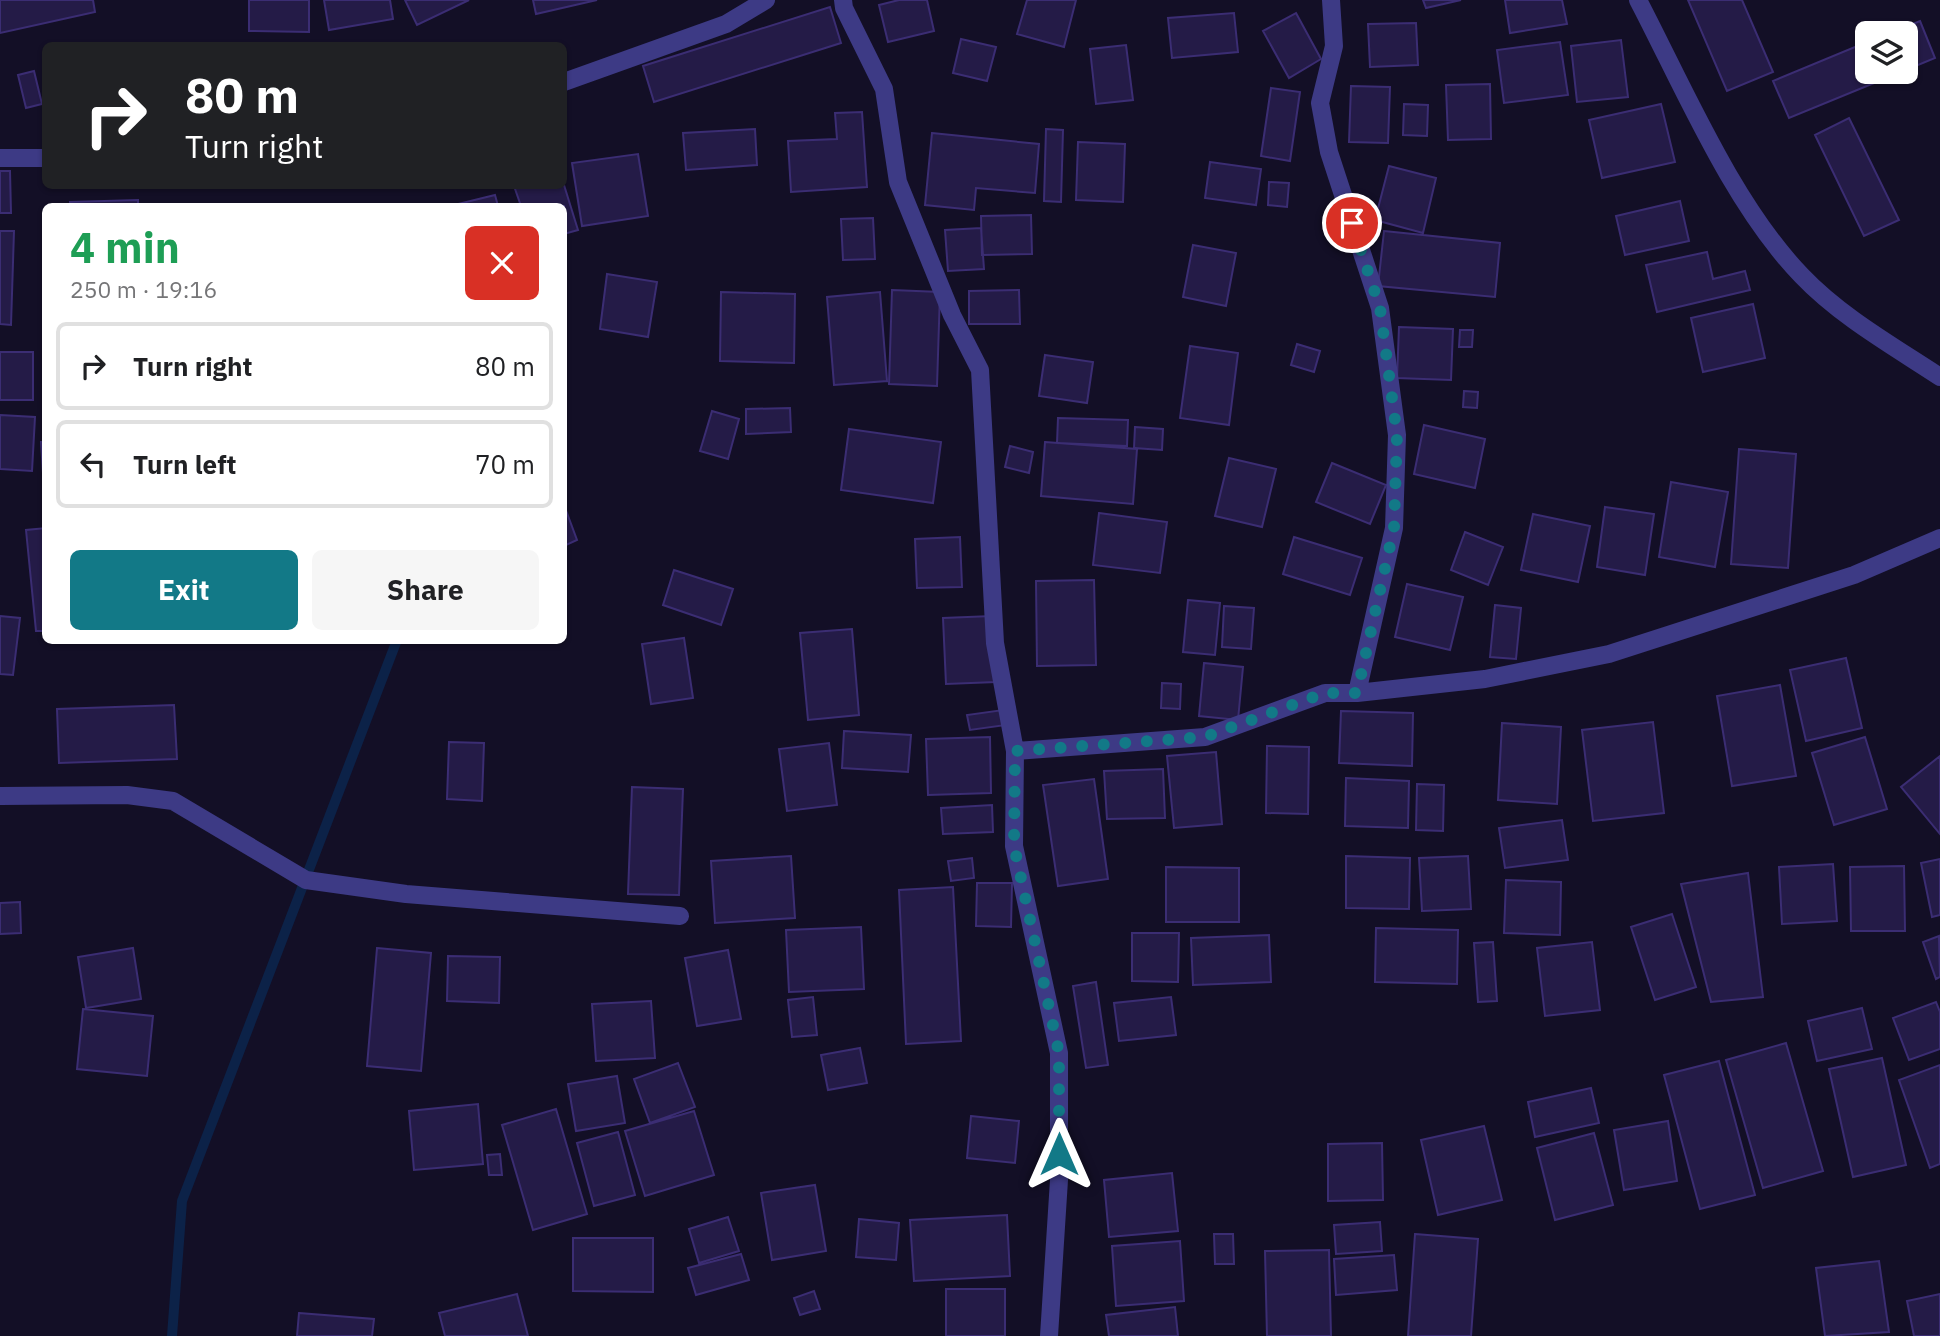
<!DOCTYPE html>
<html lang="en">
<head>
<meta charset="utf-8">
<style>
	:root { --surface:#fff; --page:#f6f6f6; --text:#202124; --muted:#757577; --line:#e0e0e0; --accent:#127987 }
	body { margin:0; font-family:"IBM Plex Sans",sans-serif; background:var(--page); color:var(--text); height:100vh; display:flex; flex-direction:column; font-size:26px; white-space:nowrap }
	* { box-sizing:border-box; margin:0 }
	p { font-size:23px; color:var(--muted) }
	.icon { flex:none; width:38px; height:38px; fill:none; stroke:currentColor; stroke-width:2; stroke-linecap:round; stroke-linejoin:round }
	.map { position:relative; flex:1; overflow:hidden }
	.details { position:absolute; left:42px; top:203px; width:525px; height:441px; display:flex; flex-direction:column; background:var(--surface); border-radius:10px; box-shadow:0 2px 5px #0004 }
	.details>* { flex:none }
	.top-card { position:absolute; left:42px; top:42px; width:525px; height:147px; border-radius:10px; box-shadow:0 2px 5px #0004; background:#202124; color:#fff; overflow:hidden }
	.buttons { position:absolute; left:1855px; top:21px; display:grid; gap:14px }
	.buttons a { display:grid; place-items:center; width:63px; height:63px; border-radius:10px; background:var(--surface); box-shadow:0 2px 5px #0004; font-size:35px }
	.pin { position:absolute; display:grid; place-items:center; width:60px; height:60px; color:#fff; margin:-30px; border:4px solid #fff; border-radius:50%; box-shadow:0 2px 7px #0007 }
	.me { position:absolute; width:77px; margin:-38px; rotate:0deg; stroke-linejoin:round; filter:drop-shadow(0 0 5px #0008) }
	.turn { display:flex; align-items:center; gap:24px; height:147px; padding:0 28px; font-size:32px }
	.turn .icon { width:91px; height:91px; stroke-width:2.5 }
	.turn b { display:block; font-size:49px; line-height:60px }
	.round { display:grid; place-items:center; flex:none; width:74px; height:74px; border-radius:10px; background:var(--page) }
	.overview { display:flex; align-items:center; justify-content:space-between; height:119px; padding:0 28px }
	h1 { font-size:42px; font-weight:700; line-height:52px; color:#1e9e55 }
	.primary-button { display:flex; gap:14px; margin-top:auto; padding:14px 28px }
	.primary-button a { flex:1; height:80px; border-radius:10px; background:var(--accent); color:#fff; font-size:28px; font-weight:700; line-height:80px; text-align:center }
	.primary-button a+a { background:var(--page); color:var(--text) }
	ul { padding:0; list-style:none }
	li { display:flex; align-items:center; gap:21px; height:88px; margin:0 14px 10px; padding:0 14px; border:4px solid var(--line); border-radius:10px }
	li div { flex:1 }
	li b { display:block; font-size:26px }
	li em { font-style:normal }
	.map>svg:first-child { display:block }
</style>
</head>
<body>
<div class="map">
<svg width="1940" height="1336" viewBox="0 0 1940 1336">
	<rect width="100%" height="100%" fill="#130f26"/>
	<g fill="none" stroke-linecap="round" stroke-linejoin="round">
		<path stroke="#0c2248" stroke-width="10" d="M172 1336 182 1201 397 640"/>
	</g>
	<path fill="#241b47" stroke="#3b2d73" stroke-width="2" d="M0 0H93L95 12 0 33Z
		M249 0H309V32L249 31Z
		M324 0H390L393 19 329 30Z
		M405 0H469L417 25Z
		M533 0H597L536 14Z
		M899 0H927L934 31 888 42 879 5Z
		M1027 0H1076L1064 47 1017 34Z
		M1423 0H1461L1426 8Z
		M1505 0H1562L1567 24 1510 33Z
		M1688 0H1742L1773 72 1727 91Z
		M830 7 841 43 654 102 643 66Z
		M1234 13 1238 52 1172 58 1168 18Z
		M1296 13 1321 59 1289 78 1263 31Z
		M1920 21 1935 58 1906 70V33H1890Z
		M1416 23 1418 65 1370 67 1368 24Z
		M961 39 996 47 987 81 953 73Z
		M1621 40 1628 97 1577 102 1571 46Z
		M1560 42 1568 95 1504 103 1497 50Z
		M1867 42V72H1901L1789 118 1773 81Z
		M1126 45 1133 100 1096 104 1090 49Z
		M34 71 42 104 26 108 18 75Z
		M1490 84 1491 139 1448 140 1446 85Z
		M1351 86 1390 87 1388 143 1349 142Z
		M1271 88 1300 92 1290 161 1261 156Z
		M1404 104 1428 105 1427 136 1403 135Z
		M1661 104 1675 162 1602 178 1589 120Z
		M862 112 867 187 791 192 788 141 837 139 835 113Z
		M1849 118 1899 220 1864 236 1815 135Z
		M755 129 757 165 686 170 683 133Z
		M1046 129 1063 130 1061 202 1044 201Z
		M932 133 1039 144 1035 193 976 188 974 210 925 205Z
		M1078 142 1125 144 1123 202 1076 200Z
		M638 154 648 216 582 226 572 163Z
		M1210 162 1261 169 1256 205 1205 198Z
		M1389 166 1436 178 1423 233 1375 220Z
		M0 171H10L11 213H0Z
		M1269 182 1289 183 1287 207 1268 205Z
		M564 185 578 230 564 234V206H521L514 186Z
		M495 195 498 206H450Z
		M138 200V206H70V202Z
		M1680 201 1689 241 1625 255 1616 216Z
		M1031 215 1032 254 982 255 981 216Z
		M873 218 875 259 843 260 841 219Z
		M981 228 984 269 948 271 945 230Z
		M0 231H14L11 325 0 324Z
		M1384 231 1500 243 1495 297 1378 286Z
		M1193 245 1236 253 1226 306 1183 297Z
		M1707 252 1713 279 1745 271 1750 290 1657 312 1646 265Z
		M607 274 657 282 648 337 600 329Z
		M892 290 940 292 937 386 889 384Z
		M1019 290 1020 324H969V291Z
		M721 292 795 294 794 363 720 361Z
		M880 292 887 381 834 385 827 297Z
		M1753 304 1765 358 1703 372 1691 318Z
		M1399 327 1453 329 1451 380 1397 378Z
		M1460 330H1473L1472 347H1459Z
		M1297 344 1320 351 1314 372 1291 365Z
		M1190 346 1238 353 1229 425 1180 418Z
		M0 352H33V400H0Z
		M1045 355 1093 362 1087 403 1039 396Z
		M1464 391 1478 392 1477 408 1463 407Z
		M790 408 791 432 746 434V409Z
		M712 411 739 419 728 459 700 451Z
		M0 415 35 417 32 471 0 469Z
		M1058 418 1128 420 1127 446 1057 443Z
		M1424 425 1485 439 1475 488 1414 474Z
		M1135 427 1163 429 1162 450 1134 448Z
		M849 429 941 442 933 503 841 490Z
		M41 442H46V489H44Z
		M1045 442 1137 449 1133 504 1041 496Z
		M1010 446 1033 452 1029 473 1005 467Z
		M1739 449 1796 454 1788 568 1731 564Z
		M1229 458 1276 469 1262 527 1215 516Z
		M1332 463 1386 485 1370 524 1316 502Z
		M1671 482 1728 492 1715 567 1659 557Z
		M564 505 577 540 564 546Z
		M1605 507 1654 514 1645 575 1597 567Z
		M1099 513 1167 522 1160 573 1093 565Z
		M1533 514 1590 526 1578 582 1521 570Z
		M46 528V631H36L26 530Z
		M1465 532 1503 547 1488 585 1451 570Z
		M960 537 962 587 917 588 915 539Z
		M1294 537 1362 558 1350 595 1283 574Z
		M674 570 733 589 721 625 663 605Z
		M1094 580 1096 665 1037 666 1036 581Z
		M1407 584 1463 597 1450 650 1395 637Z
		M1188 600 1220 603 1215 655 1183 652Z
		M1495 605 1521 608 1516 659 1490 657Z
		M1224 606 1254 608 1251 649 1222 647Z
		M0 616 20 618 13 675 0 674Z
		M992 616 996 682 946 684 943 618Z
		M852 629 859 715 808 720 800 633Z
		M684 638 693 698 651 704 642 644Z
		M1846 658 1862 728 1806 741 1790 670Z
		M1204 663 1243 667 1238 720 1199 716Z
		M1162 683 1181 684 1180 709 1161 708Z
		M1780 685 1796 776 1732 786 1717 696Z
		M174 705 177 759 59 763 57 709Z
		M1003 710 1006 725 970 730 967 715Z
		M1341 711 1413 713 1412 766 1339 763Z
		M1653 722 1664 813 1593 821 1582 730Z
		M1502 723 1561 727 1557 804 1498 800Z
		M844 731 911 735 908 772 842 768Z
		M990 737 991 793 928 795 926 739Z
		M1865 737 1887 809 1834 825 1812 753Z
		M449 742 484 743 482 801 447 799Z
		M829 743 837 805 787 811 779 749Z
		M1267 746 1309 747 1308 814 1266 813Z
		M1216 752 1222 824 1174 828 1167 756Z
		M1940 756V834L1901 787Z
		M1163 769 1165 818 1107 819 1104 771Z
		M1346 778 1409 781 1408 828 1345 826Z
		M1094 779 1108 879 1058 886 1043 785Z
		M1417 784 1444 785 1443 831 1416 830Z
		M632 787 683 789 679 895 628 894Z
		M992 805 993 832 943 834 941 808Z
		M1562 820 1568 860 1505 868 1499 828Z
		M791 856 795 918 715 923 711 861Z
		M1346 856 1410 858 1409 909 1346 908Z
		M1468 856 1471 909 1422 911 1419 858Z
		M972 858 974 878 951 881 948 861Z
		M1940 859V915L1932 917 1921 863Z
		M1833 864 1837 921 1782 924 1779 867Z
		M1904 866 1905 931H1851L1850 867Z
		M1166 867 1239 868V922H1166Z
		M1748 873 1763 997 1711 1002 1681 884Z
		M1506 880 1561 882 1560 935 1504 933Z
		M977 883H1012L1011 927 976 926Z
		M953 887 961 1041 906 1044 899 890Z
		M20 902 21 933 0 934V903Z
		M1672 914 1696 987 1655 1000 1631 927Z
		M861 927 864 989 789 992 786 930Z
		M1376 928 1458 930 1457 984 1375 982Z
		M1132 933H1179L1178 982 1132 981Z
		M1269 935 1271 982 1193 985 1191 938Z
		M1939 936 1940 977 1936 979 1923 942Z
		M1493 942 1497 1001 1478 1002 1474 943Z
		M1592 942 1600 1010 1545 1016 1537 948Z
		M133 948 141 999 86 1008 78 957Z
		M377 948 431 953 421 1071 367 1066Z
		M728 950 741 1019 697 1026 685 958Z
		M448 956 500 957 499 1003 447 1001Z
		M1096 982 1108 1065 1086 1068 1073 986Z
		M813 997 817 1035 792 1037 788 1000Z
		M1171 997 1176 1035 1119 1041 1114 1003Z
		M651 1001 655 1058 596 1061 592 1004Z
		M1936 1002 1940 1012V1049L1909 1060 1893 1018Z
		M1862 1008 1872 1049 1817 1061 1808 1021Z
		M83 1009 153 1016 147 1076 77 1069Z
		M1786 1043 1823 1171 1763 1188 1726 1060Z
		M860 1048 867 1083 828 1090 821 1055Z
		M1882 1058 1906 1165 1853 1177 1829 1069Z
		M1719 1061 1755 1195 1700 1209 1664 1075Z
		M678 1063 695 1107 650 1123 634 1079Z
		M1940 1065V1164L1930 1168 1899 1080Z
		M617 1076 625 1123 576 1131 568 1084Z
		M1591 1088 1599 1123 1535 1137 1528 1102Z
		M478 1104 483 1164 414 1170 409 1111Z
		M556 1109 587 1214 533 1230 502 1125Z
		M694 1111 714 1175 645 1196 625 1131Z
		M971 1116 1019 1121 1015 1163 967 1158Z
		M1668 1121 1677 1181 1624 1190 1614 1130Z
		M1484 1126 1502 1200 1438 1215 1421 1140Z
		M618 1132 635 1195 594 1206 577 1143Z
		M1594 1133 1613 1205 1555 1220 1537 1148Z
		M1382 1143 1383 1200 1328 1201V1144Z
		M500 1154 502 1175H489L487 1155Z
		M1172 1173 1178 1231 1109 1237 1104 1180Z
		M815 1185 826 1251 772 1260 761 1193Z
		M1007 1215 1010 1276 914 1281 910 1220Z
		M728 1217 739 1251 699 1263 689 1229Z
		M859 1219 899 1223 896 1260 856 1257Z
		M1380 1222 1382 1251 1336 1254 1334 1225Z
		M1214 1234H1233L1234 1264H1215Z
		M1415 1234 1478 1239 1471 1336H1408Z
		M573 1238H653V1292L573 1291Z
		M1180 1241 1184 1301 1116 1306 1112 1246Z
		M1329 1250 1331 1336H1267L1265 1251Z
		M741 1254 749 1280 696 1295 688 1268Z
		M1394 1255 1397 1290 1336 1295 1334 1259Z
		M1879 1261 1889 1332 1825 1336 1816 1268Z
		M946 1289H1005V1336H946Z
		M814 1291 820 1309 800 1315 794 1298Z
		M517 1294 528 1336H445L439 1313Z
		M1940 1294V1336H1914L1907 1301Z
		M1175 1307 1178 1336H1109L1106 1315Z
		M299 1313 374 1319 372 1336H297Z"/>
	<g fill="none" stroke-linecap="round" stroke-linejoin="round">
		<path stroke="#3d3a85" stroke-width="18" d="M843 0 844 8 884 89 898 182 952 315 980 370 995 643 1015 751 1014 846 1059 1053V1180L1049 1336
			M1331 0 1334 46 1320 103 1329 152 1380 308 1397 435 1394 528 1357 693
			M1638 0C1684 88 1733 205 1802 276 1840 316 1893 346 1940 377
			M564 82 726 24 766 0
			M0 158H46
			M1015 751 1205 737 1325 693H1357L1485 679 1609 654 1854 575 1940 538
			M0 796 127 795 173 801 306 880 406 894 680 916"/>
	</g>
	<g fill="none" stroke-linecap="round" stroke-linejoin="round">
		<path stroke="#127987" stroke-width="12" stroke-dasharray="0 21.6" d="M1059 1154V1053L1014 846 1015 751 1205 737 1325 693H1357L1394 528 1397 435 1380 308 1352 223"/>
	</g>
</svg>
<div class="buttons">
<a><svg class="icon" aria-label="layers" viewBox="0 0 24 24"><path d="M12 4l9 5-9 5-9-5zM3 14l9 5 9-5"/></svg></a>
</div>
<div class="pin" style="left:1352px;top:223px;background:#d93025"><svg class="icon" aria-label="arrive" viewBox="0 0 24 24"><path d="M6 21V4h12l-3 4 3 4H6"/></svg></div>
<svg class="me" style="left:1059px;top:1154px" viewBox="-20 -20 40 40"><path d="M0-17L14 15 0 8-14 15z" fill="#127987" stroke="#fff" stroke-width="4"/></svg>
<div class="top-card">
<div class="turn"><svg class="icon" aria-label="right" viewBox="0 0 24 24"><path d="M7 20v-9h11M14 6l5 5-5 5"/></svg><div><b>80 m</b>Turn right</div></div>
</div>
<section class="details">
<div class="overview"><div><h1>4 min</h1><p>250 m · 19:16</p></div><a class="round" style="background:#d93025;color:#fff"><svg class="icon" aria-label="close" viewBox="0 0 24 24"><path d="M6 6l12 12M18 6L6 18"/></svg></a></div>
<ul>
<li><svg class="icon" aria-label="right" viewBox="0 0 24 24"><path d="M7 20v-9h11M14 6l5 5-5 5"/></svg><div><b>Turn right</b></div><em>80 m</em></li>
<li><svg class="icon" aria-label="left" viewBox="0 0 24 24"><path d="M17 20v-9H6M10 6l-5 5 5 5"/></svg><div><b>Turn left</b></div><em>70 m</em></li>
</ul>
<div class="primary-button"><a>Exit</a><a>Share</a></div>
</section>
</div>
</body>
</html>
